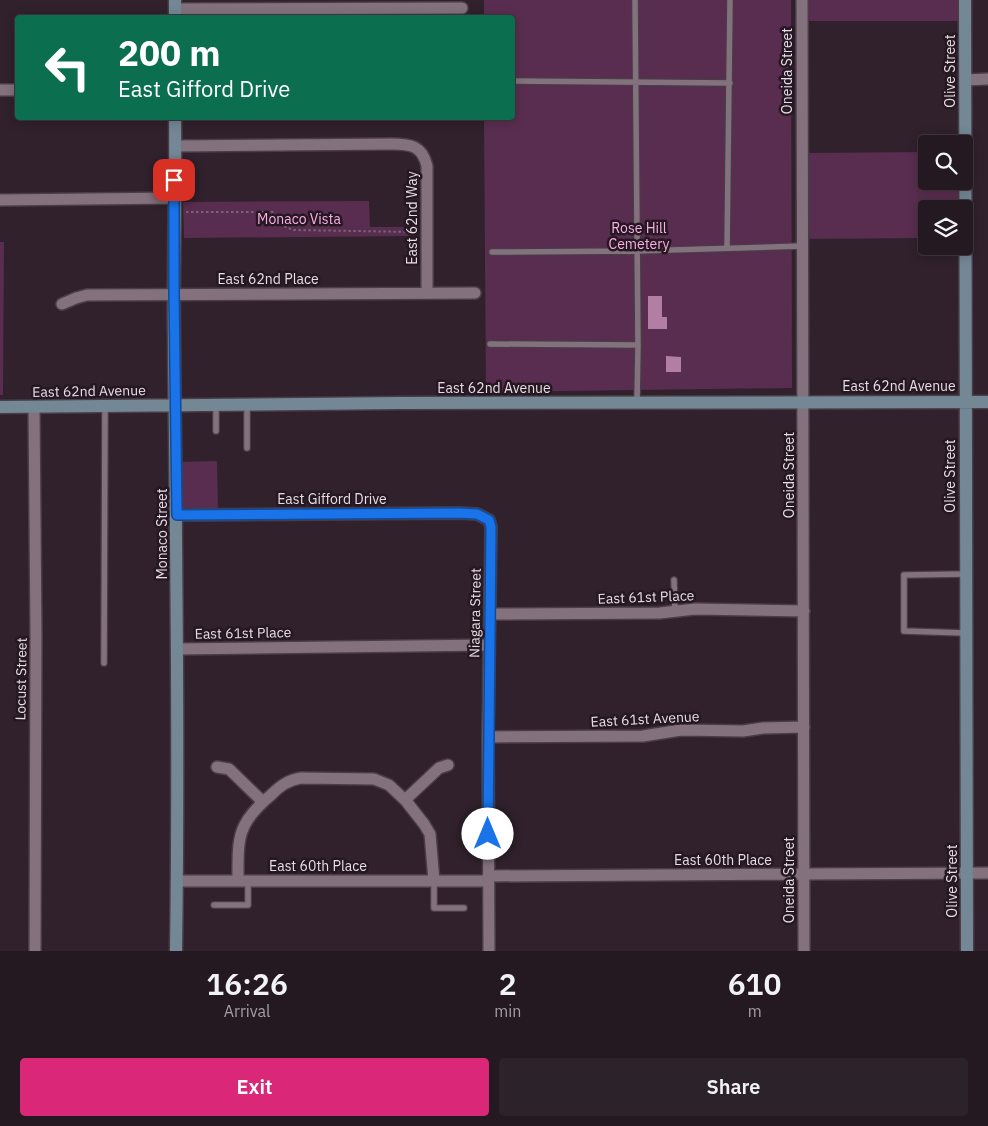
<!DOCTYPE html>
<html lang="en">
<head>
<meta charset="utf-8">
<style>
	:root { --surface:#241921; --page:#2c222a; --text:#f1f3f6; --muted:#a3a0a5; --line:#41383f; --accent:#db2777 }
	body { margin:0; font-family:"IBM Plex Sans",sans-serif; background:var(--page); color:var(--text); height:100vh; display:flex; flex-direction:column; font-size:19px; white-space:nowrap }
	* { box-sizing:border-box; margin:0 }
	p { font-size:16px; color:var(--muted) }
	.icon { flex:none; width:28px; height:28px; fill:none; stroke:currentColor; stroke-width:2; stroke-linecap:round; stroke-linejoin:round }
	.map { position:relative; height:951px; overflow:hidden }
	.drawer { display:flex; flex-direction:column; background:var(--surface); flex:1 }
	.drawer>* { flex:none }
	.banner { position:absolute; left:15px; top:15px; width:500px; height:105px; border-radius:5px; box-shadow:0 2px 12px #0003,0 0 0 1px var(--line); background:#0b6e4f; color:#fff; overflow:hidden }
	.fabs { position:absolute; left:918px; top:135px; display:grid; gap:10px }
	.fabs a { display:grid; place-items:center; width:55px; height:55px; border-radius:5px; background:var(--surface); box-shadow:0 2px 12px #0003,0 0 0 1px var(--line); font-size:25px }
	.pin { position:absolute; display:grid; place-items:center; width:42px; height:42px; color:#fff; margin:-21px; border-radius:10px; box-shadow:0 2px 8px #0006 }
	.me { position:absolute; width:55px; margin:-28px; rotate:0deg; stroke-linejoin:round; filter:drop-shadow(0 0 4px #0008) }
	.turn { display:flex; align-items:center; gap:18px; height:105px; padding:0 20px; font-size:22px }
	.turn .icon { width:65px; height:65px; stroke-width:2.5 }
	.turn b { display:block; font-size:35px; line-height:42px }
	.eta { display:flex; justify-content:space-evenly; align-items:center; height:85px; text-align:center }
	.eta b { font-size:30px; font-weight:600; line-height:35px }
	.action { display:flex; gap:10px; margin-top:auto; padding:10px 20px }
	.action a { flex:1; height:58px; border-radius:5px; background:var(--accent); color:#fff; font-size:20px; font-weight:600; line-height:58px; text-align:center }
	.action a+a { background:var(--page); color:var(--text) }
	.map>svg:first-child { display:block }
</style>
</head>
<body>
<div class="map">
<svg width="988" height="951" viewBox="0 0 988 951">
	<rect width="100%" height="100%" fill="#30212c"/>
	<path fill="#592d4f" d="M484 0H791L792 388 486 392 484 118H512V18L484 17Z
		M802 0H965V21H802Z
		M926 152V181H964V209H926V238L803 239V153Z
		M369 201 370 227H413L414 236 184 238 183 202Z
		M0 242H4L3 395H0Z
		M217 461 218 514 177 515 176 462Z"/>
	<path fill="#b27ea4" d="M648 296H662V317H667V329H648Z
		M666 356 681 357V372H666Z"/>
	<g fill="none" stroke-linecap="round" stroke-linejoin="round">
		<g stroke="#493d46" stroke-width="8">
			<path id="lane" d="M635 0 638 345 637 402
				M512 81 730 83
				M727 248 730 0
				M492 252 637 251 803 246
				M490 344 638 345
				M247 404V448
				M216 431V404
				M965 574 904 575V631L965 633
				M674 580 675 612
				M104 663 105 406
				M434 881V908H464
				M214 905H248V881"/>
		</g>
		<g stroke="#493d46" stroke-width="14">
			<path id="street" d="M802 0 804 951
				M175 9 462 8
				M965 80 988 79
				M0 90H18
				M175 146 391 144C410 144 422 145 427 166V293
				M0 200 174 198
				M62 304 76 298 87 295 475 293
				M34 407 36 634 35 951
				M177 515 459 513 477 514 489 520 491 527 488 737 489 951
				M490 614 660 613 695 609 804 611
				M177 649 489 645
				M488 737 643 736 681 730 743 731 763 728 804 727
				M217 767 229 769 263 802
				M405 800 439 768 448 765
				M488 876 988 873
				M177 881H488
				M238 881C238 839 236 824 271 795 280 786 288 780 301 778L374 779 389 785 406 801 424 824 430 834 434 881"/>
		</g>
		<g stroke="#493d46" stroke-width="15">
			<path id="secondary" d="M175 0V18
				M965 0 967 951
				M175 118C176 191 173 265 174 339 176 543 179 747 176 951
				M0 407 400 403 988 402"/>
		</g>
		<path stroke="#73666f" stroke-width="2" stroke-dasharray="2.5 2.5" stroke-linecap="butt" d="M186 212H273L284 226 293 230 416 232"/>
		<use href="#lane" stroke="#83717d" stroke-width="5.5"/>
		<use href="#street" stroke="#83717d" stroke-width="11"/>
		<use href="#secondary" stroke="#738795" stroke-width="12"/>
	</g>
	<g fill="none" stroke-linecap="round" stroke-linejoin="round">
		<g stroke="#114b97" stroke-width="12">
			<path id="route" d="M174 180V294L177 515 459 513 477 514 489 520 491 527 488 834"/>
		</g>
		<use href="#route" stroke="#1a73e8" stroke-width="9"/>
	</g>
	<g text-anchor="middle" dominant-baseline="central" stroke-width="5" stroke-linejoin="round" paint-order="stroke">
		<g font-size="14" fill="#e7dde4" stroke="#261822">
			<text transform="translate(787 71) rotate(-90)">Oneida Street</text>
			<text transform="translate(950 71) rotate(-90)">Olive Street</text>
			<text transform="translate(412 218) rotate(-90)">East 62nd Way</text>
			<text x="268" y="279">East 62nd Place</text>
			<text x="899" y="386">East 62nd Avenue</text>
			<text x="494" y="388">East 62nd Avenue</text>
			<text transform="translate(89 391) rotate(-1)">East 62nd Avenue</text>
			<text transform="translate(789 475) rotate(-90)">Oneida Street</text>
			<text transform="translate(950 476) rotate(-90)">Olive Street</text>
			<text x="332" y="499">East Gifford Drive</text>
			<text transform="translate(162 534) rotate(-90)">Monaco Street</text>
			<text transform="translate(646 597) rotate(-2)">East 61st Place</text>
			<text transform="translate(475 613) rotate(-89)">Niagara Street</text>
			<text transform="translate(243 633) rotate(-1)">East 61st Place</text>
			<text transform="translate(21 679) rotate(-89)">Locust Street</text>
			<text transform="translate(645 719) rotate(-3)">East 61st Avenue</text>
			<text x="723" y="860">East 60th Place</text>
			<text x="318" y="866">East 60th Place</text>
			<text transform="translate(789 880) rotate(-90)">Oneida Street</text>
			<text transform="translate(952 881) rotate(-90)">Olive Street</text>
		</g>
		<g font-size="14" fill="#faaee6" stroke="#261822">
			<text x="299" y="219">Monaco Vista</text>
			<text x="639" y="228">Rose Hill<tspan x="639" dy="16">Cemetery</tspan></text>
		</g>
	</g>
</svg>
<div class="fabs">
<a><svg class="icon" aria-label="search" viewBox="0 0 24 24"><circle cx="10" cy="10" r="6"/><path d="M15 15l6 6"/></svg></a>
<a><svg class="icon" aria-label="layers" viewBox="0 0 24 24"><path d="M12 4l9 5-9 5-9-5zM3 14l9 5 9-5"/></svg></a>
</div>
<div class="pin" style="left:174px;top:180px;background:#d93025"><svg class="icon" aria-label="arrive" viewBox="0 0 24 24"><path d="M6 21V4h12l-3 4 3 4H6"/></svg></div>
<svg class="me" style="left:488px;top:834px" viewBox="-20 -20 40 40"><circle r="19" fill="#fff"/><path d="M0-13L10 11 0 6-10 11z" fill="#1a73e8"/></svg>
<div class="banner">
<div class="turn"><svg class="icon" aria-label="left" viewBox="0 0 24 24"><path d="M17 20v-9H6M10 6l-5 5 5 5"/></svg><div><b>200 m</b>East Gifford Drive</div></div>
</div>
</div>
<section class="drawer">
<div class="eta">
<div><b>16:26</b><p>Arrival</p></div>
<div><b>2</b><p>min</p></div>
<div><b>610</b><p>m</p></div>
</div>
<div class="action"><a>Exit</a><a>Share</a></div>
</section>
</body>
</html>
